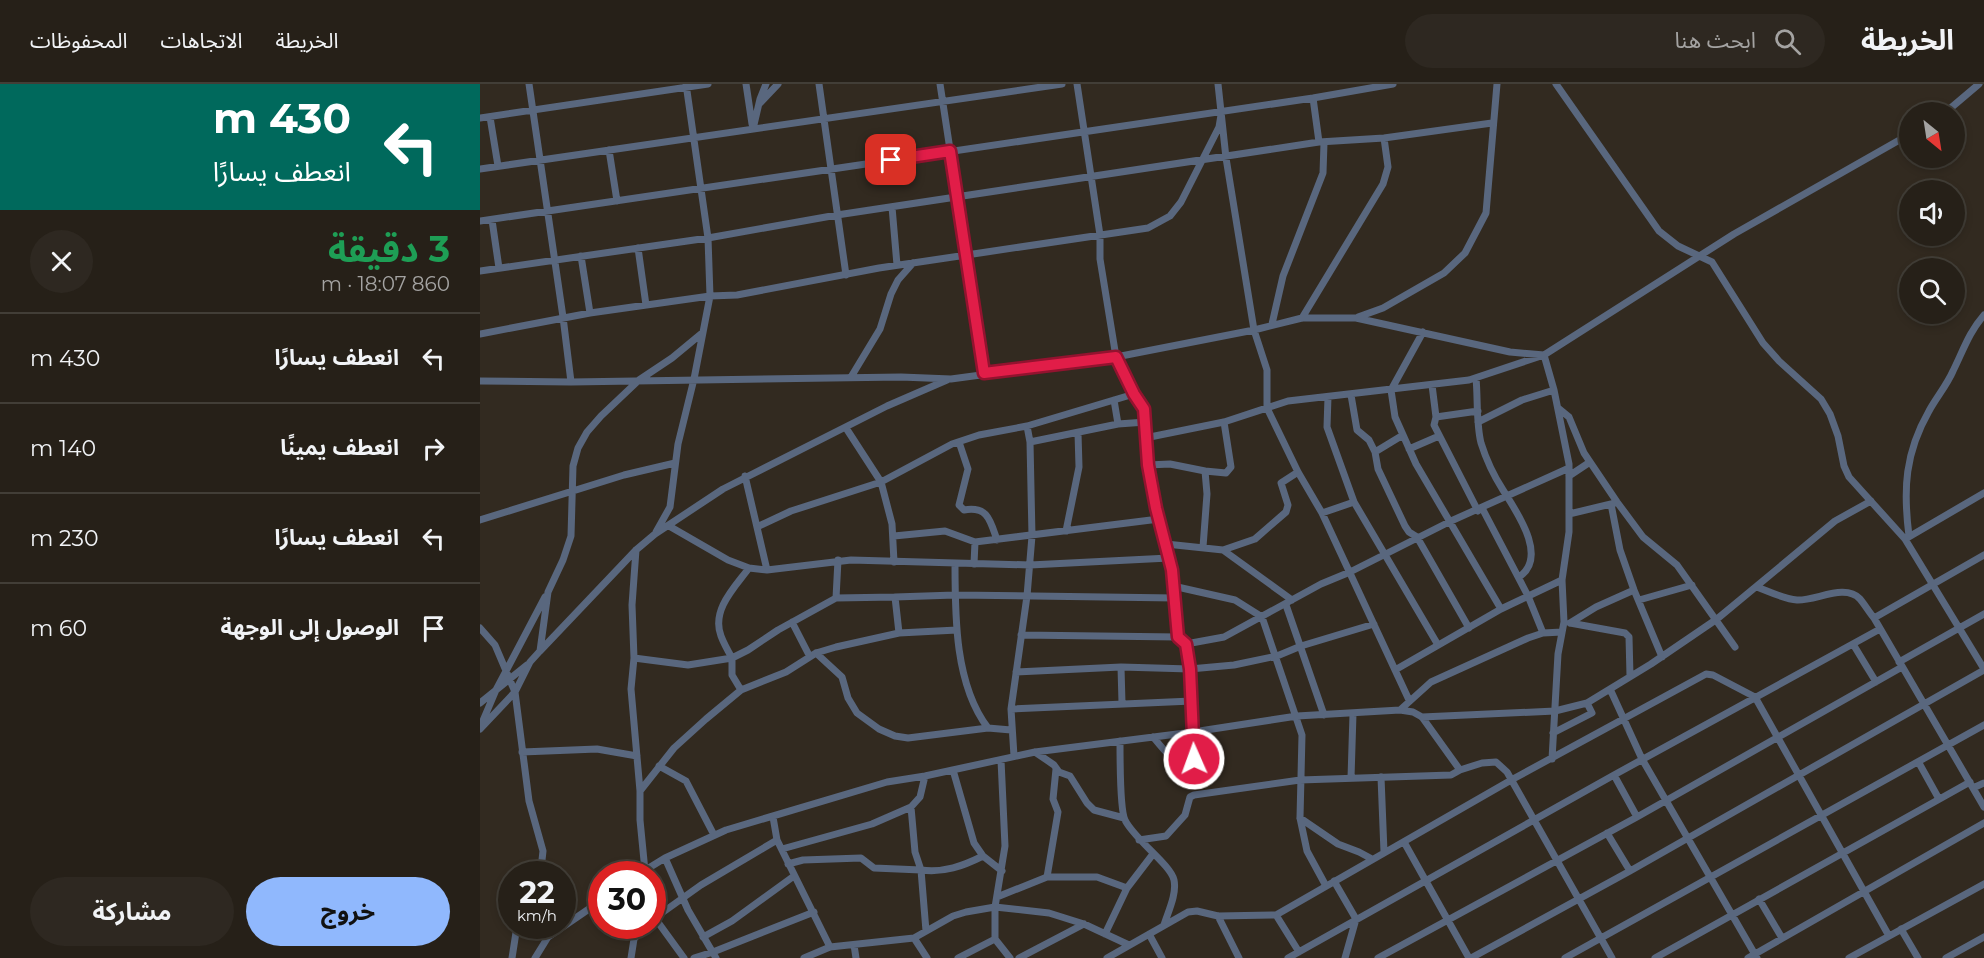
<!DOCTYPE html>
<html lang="ar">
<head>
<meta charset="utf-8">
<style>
	:root { --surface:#262018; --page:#2e2821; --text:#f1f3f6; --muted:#a4a3a2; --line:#423e37; --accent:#90b8fd }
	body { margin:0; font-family:Montserrat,"Noto Sans Arabic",sans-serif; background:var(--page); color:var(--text); direction:rtl; height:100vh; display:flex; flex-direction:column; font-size:22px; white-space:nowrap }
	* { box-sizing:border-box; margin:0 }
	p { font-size:20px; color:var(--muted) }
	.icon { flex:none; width:33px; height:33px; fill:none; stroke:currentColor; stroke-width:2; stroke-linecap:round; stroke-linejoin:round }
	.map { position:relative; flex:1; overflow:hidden; direction:ltr }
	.sheet { display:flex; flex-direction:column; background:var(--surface); width:480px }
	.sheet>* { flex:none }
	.banner { background:#00695c; color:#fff; overflow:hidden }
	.needle { width:39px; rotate:150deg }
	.buttons { position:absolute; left:1419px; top:18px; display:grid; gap:12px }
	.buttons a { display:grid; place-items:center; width:66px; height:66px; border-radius:50%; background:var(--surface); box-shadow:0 3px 9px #0003,0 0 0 2px var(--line); font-size:30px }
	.speed { position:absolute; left:18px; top:777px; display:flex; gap:12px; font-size:30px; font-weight:700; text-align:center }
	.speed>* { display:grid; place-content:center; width:78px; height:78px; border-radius:50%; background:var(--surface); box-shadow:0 3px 9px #0003,0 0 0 2px var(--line); line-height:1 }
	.speed small { font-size:15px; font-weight:400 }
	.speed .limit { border:9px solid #d22; background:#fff; color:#111 }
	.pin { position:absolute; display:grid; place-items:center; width:51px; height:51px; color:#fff; margin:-26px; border-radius:12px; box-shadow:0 3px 9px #0006 }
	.me { position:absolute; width:66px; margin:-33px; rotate:358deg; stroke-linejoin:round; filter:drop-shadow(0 0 4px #0008) }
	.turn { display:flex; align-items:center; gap:21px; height:126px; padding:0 30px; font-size:27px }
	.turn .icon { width:78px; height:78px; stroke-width:2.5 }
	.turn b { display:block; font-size:42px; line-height:51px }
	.round { display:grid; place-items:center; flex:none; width:63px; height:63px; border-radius:32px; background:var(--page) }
	.head { display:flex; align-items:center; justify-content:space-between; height:102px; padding:0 30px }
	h1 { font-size:36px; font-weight:700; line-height:45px; color:#1e9e55 }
	.action { display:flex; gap:12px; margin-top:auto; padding:12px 30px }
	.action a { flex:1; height:69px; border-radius:36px; background:var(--accent); color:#111; font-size:24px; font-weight:700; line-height:69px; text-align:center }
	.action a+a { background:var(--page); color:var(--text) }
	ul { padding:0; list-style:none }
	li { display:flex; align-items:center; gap:18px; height:90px; padding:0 30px; border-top:2px solid var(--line) }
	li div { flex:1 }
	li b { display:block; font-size:22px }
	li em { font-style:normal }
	header { display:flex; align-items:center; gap:36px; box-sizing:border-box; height:84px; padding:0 30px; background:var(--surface); border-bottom:2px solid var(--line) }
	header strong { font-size:28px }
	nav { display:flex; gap:33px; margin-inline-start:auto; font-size:21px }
	.search { width:420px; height:54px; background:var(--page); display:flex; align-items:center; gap:15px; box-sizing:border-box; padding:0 21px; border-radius:33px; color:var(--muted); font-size:22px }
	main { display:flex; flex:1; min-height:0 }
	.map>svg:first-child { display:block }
</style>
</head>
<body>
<header>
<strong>الخريطة</strong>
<div class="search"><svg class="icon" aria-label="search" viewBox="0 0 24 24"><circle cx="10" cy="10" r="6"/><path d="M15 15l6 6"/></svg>ابحث هنا</div>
<nav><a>الخريطة</a><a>الاتجاهات</a><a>المحفوظات</a></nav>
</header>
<main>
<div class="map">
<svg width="1504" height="874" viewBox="0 0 1504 874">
	<rect width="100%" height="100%" fill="#322a20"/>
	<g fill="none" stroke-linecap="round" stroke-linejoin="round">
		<path stroke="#59677e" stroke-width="7" d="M49 0 83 233 91 298
			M266 0 272 40
			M339 0 366 191
			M460 0 504 289
			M597 0 620 151V175L636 273 654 310 664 325 668 381 676 424 689 474 698 553 706 560 710 585 714 675 712 679C694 683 684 665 673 653
			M738 0 746 74 774 246 787 286V324L818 388 842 429 929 616
			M1076 0 1179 147 1198 162 1232 178 1283 259 1299 277 1341 315 1350 330 1358 352 1364 382 1369 393 1425 455 1504 585
			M833 14 839 58
			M280 19 298 0
			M1466 28 1499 0
			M10 33 18 82
			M0 34 228 0
			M273 45 280 15 286 0
			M129 66 137 117
			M0 85 582 0
			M412 123 417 181
			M12 136 19 184
			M0 137 833 14 913 0
			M158 164 166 221
			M101 172 110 229
			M0 187 228 154 357 131 839 58 904 54 1012 39
			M878 233 903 224 964 189 985 169 1006 129 1017 0
			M822 234 903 100 908 83 904 54
			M792 240 803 192 843 89 844 59
			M943 248 911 306 915 333 936 380 1021 525
			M0 250 110 229 230 212 257 211 399 184 668 144 690 132 701 118 739 43 741 31
			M371 293 400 245 411 210 418 196 433 179
			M996 294C998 315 996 339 1001 359 1006 375 1014 392 1023 406 1036 427 1069 473 1039 493
			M0 297 91 298 421 293 471 295 636 273 774 246 822 234H876L1030 268 1064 271 1074 306 1089 380V448L1082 496 1084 538 1078 570 1072 675
			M952 301 956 333 954 341 998 427
			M871 311 877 346 889 356 895 368 898 385 925 442 929 448 937 453 989 544
			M848 313 847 343 874 418 958 561
			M634 316 638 340
			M1078 324 1089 333 1104 369 1137 418 1163 453 1197 481 1255 563
			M956 333 998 327
			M998 338 1042 316 1074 306
			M366 344 401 398 412 440 414 478
			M665 354 744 338 808 317 989 296 1064 271 1254 150 1430 50
			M479 358 488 385 479 421 484 426C508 422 510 436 517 456
			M550 358 638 340 666 338
			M929 365 959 352
			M895 368 923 351
			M668 381 690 380 725 387
			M265 392 287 486
			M1089 392 1110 378
			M1137 418 1131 420 1140 466 1154 506 1182 573
			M1002 424 1048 512 1063 549
			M842 429 874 418
			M1089 430 1131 420
			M0 436 144 391 195 379
			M189 442 248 476 269 484 287 486 371 476 550 481 689 474
			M277 443 311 427 401 398 472 360 499 351 547 342 654 310
			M586 447 599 383 598 349
			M176 448 190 423 198 360 214 295 230 212 228 154 206 0
			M414 452 465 447 495 458
			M1429 452C1423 405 1425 369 1449 327 1456 314 1467 301 1473 287 1483 267 1489 248 1504 231
			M1427 454 1504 409
			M686 460 743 466 812 516
			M723 463 727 410 725 387 746 389 751 383 744 338
			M156 466 152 521 154 574 151 605 160 707
			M743 466 775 455 806 428 808 421 801 399 818 388
			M475 480C475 533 475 601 508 644L531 646
			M494 480 495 458 679 435
			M693 502 755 516 782 533 822 651 820 734 827 767 846 802
			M1277 503C1290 508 1304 515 1317 516 1336 517 1365 499 1380 515 1385 521 1389 528 1394 534L1504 723
			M415 513 475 511 695 514
			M356 514 415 513 419 549
			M1159 516 1212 501
			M806 521 844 631
			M1394 534 1504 471
			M312 538 330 573
			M1090 539 1145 549 1149 553 1150 592
			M1090 539 1116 523 1154 506
			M0 544 15 561 35 608 49 717 63 767 62 776 53 790
			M541 551 698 553
			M706 560 744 553 841 500 870 488 971 437 1089 384
			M1373 560 1396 598
			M60 567 156 466 175 450 243 405 407 322 467 296
			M336 569 362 593 368 614 377 629 399 645 415 652 428 654 508 644
			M154 574 208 581 252 574C248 567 244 560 241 552 231 526 255 503 269 484
			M1419 578 1504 530
			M641 583 642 619
			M915 586 1021 525 1082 496
			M536 588 641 583 710 585 754 581 797 572 821 562 894 540
			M1130 605 1162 675 1277 874
			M261 606 252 591V574L268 566 298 546 356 514 358 476
			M0 619 47 581
			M531 625 712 617
			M920 626 951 598 1048 554 1063 549 1082 548
			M942 633 1075 627 1107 619 1171 580 1237 535 1355 437 1391 417
			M2 639 16 606 65 513
			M0 645 35 608 50 578 60 567 68 508 83 476 91 452 93 382 98 364 107 348 121 332 159 296 192 274 221 250
			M1073 649 1112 629 1107 619
			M640 657C640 672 640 726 645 736 654 755 691 781 694 796 697 810 688 828 684 841
			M42 668 117 665 157 672
			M555 668 574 681 579 688 590 692 607 719 614 726 644 734
			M534 672 531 625 547 512 552 452 550 358 547 342
			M1439 679 1459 715
			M179 682 206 697 234 751
			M473 686 494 759 503 772 522 787
			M1134 691 1157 733
			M901 693 904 768
			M871 694 873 630
			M1493 704 1504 699
			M293 733 297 756 350 863
			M820 734 858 760 879 768 892 775
			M1127 749 1150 787
			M659 756 686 752 705 731 710 713 714 711 820 696 971 691 980 686
			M924 758 989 874
			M302 765 392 740 431 723
			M185 774 208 826 236 874
			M308 780 323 776 381 774 394 784 441 786 435 768 431 723 440 713 445 692
			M165 787 160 736V707L194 664 226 635 261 606 306 588 336 569 356 563 419 549 477 546
			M159 790 185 774 246 746 407 698 445 692 555 668 713 648 817 632 920 626 933 628 942 633 980 686 1002 679 1016 678 1027 688 1132 874
			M567 793H617L647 804
			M854 797 876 835 865 874
			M517 813 567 793 578 728 573 715 576 685
			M1279 815 1302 854
			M172 830 204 874
			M738 832 759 874
			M172 836 221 801 297 756
			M1421 845 1438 874
			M446 847 441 786C464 789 483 782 503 772
			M625 850 647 804 673 770
			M669 850 682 874
			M223 853 252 837 314 792
			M434 854 447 874
			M374 861 376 874
			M819 868 796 831 1033 695 1226 590 1233 591 1275 613 1409 852
			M32 874 37 842
			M55 874 68 853 122 816
			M151 874 154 855 166 842
			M214 874 233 868 334 828
			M324 874 350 863 434 854 473 832 486 828 515 823 525 762 521 676
			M478 874 515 855
			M530 874 515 855V823L569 829 604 840 649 861
			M539 874 604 840
			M627 874 708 828 717 827 738 832 796 831
			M808 874 1134 691 1400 545
			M898 874 1157 733 1422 583
			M991 874 1150 787 1504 586
			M1085 874 1504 641
			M1175 874 1490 698
			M1268 874 1504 739
			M1369 874 1504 800
			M1466 874 1504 853"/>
	</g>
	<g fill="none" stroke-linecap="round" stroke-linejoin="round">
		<g stroke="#92132f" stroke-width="15">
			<path id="route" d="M411 76 470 67 504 289 636 273 654 310 664 325 668 381 676 424 692 486 698 553 706 560 710 585 714 675"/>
		</g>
		<use href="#route" stroke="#e11d48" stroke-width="10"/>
	</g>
</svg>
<div class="buttons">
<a><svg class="needle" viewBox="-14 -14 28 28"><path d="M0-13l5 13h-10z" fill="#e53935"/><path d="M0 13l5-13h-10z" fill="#a4a3a2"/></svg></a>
<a><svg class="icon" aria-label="sound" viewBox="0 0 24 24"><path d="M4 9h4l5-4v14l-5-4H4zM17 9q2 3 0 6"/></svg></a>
<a><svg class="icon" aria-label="search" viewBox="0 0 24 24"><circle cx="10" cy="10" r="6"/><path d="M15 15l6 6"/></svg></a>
</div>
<div class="speed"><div>22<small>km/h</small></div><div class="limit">30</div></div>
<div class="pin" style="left:411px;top:76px;background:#d93025"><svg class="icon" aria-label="arrive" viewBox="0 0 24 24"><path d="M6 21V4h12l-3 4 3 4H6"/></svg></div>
<svg class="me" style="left:714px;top:675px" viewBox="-20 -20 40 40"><circle r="17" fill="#e11d48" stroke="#fff" stroke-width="3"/><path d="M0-11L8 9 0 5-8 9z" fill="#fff"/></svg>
</div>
<section class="sheet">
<div class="banner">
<div class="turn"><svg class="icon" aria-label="left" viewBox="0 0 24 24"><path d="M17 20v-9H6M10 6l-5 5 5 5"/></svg><div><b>430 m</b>انعطف يسارًا</div></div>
</div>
<div class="head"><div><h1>3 دقيقة</h1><p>860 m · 18:07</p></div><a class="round"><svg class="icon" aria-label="close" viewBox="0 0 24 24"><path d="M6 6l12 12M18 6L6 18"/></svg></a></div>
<ul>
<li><svg class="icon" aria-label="left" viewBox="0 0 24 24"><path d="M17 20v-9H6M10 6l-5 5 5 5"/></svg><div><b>انعطف يسارًا</b></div><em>430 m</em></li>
<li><svg class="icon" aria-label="right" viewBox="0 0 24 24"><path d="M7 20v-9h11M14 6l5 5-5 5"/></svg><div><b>انعطف يمينًا</b></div><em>140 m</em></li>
<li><svg class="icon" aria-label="left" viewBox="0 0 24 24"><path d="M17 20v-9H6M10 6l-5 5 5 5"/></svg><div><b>انعطف يسارًا</b></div><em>230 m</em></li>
<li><svg class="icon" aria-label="arrive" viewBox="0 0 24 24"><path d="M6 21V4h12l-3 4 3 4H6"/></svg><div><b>الوصول إلى الوجهة</b></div><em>60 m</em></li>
</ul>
<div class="action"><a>خروج</a><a>مشاركة</a></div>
</section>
</main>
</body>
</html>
